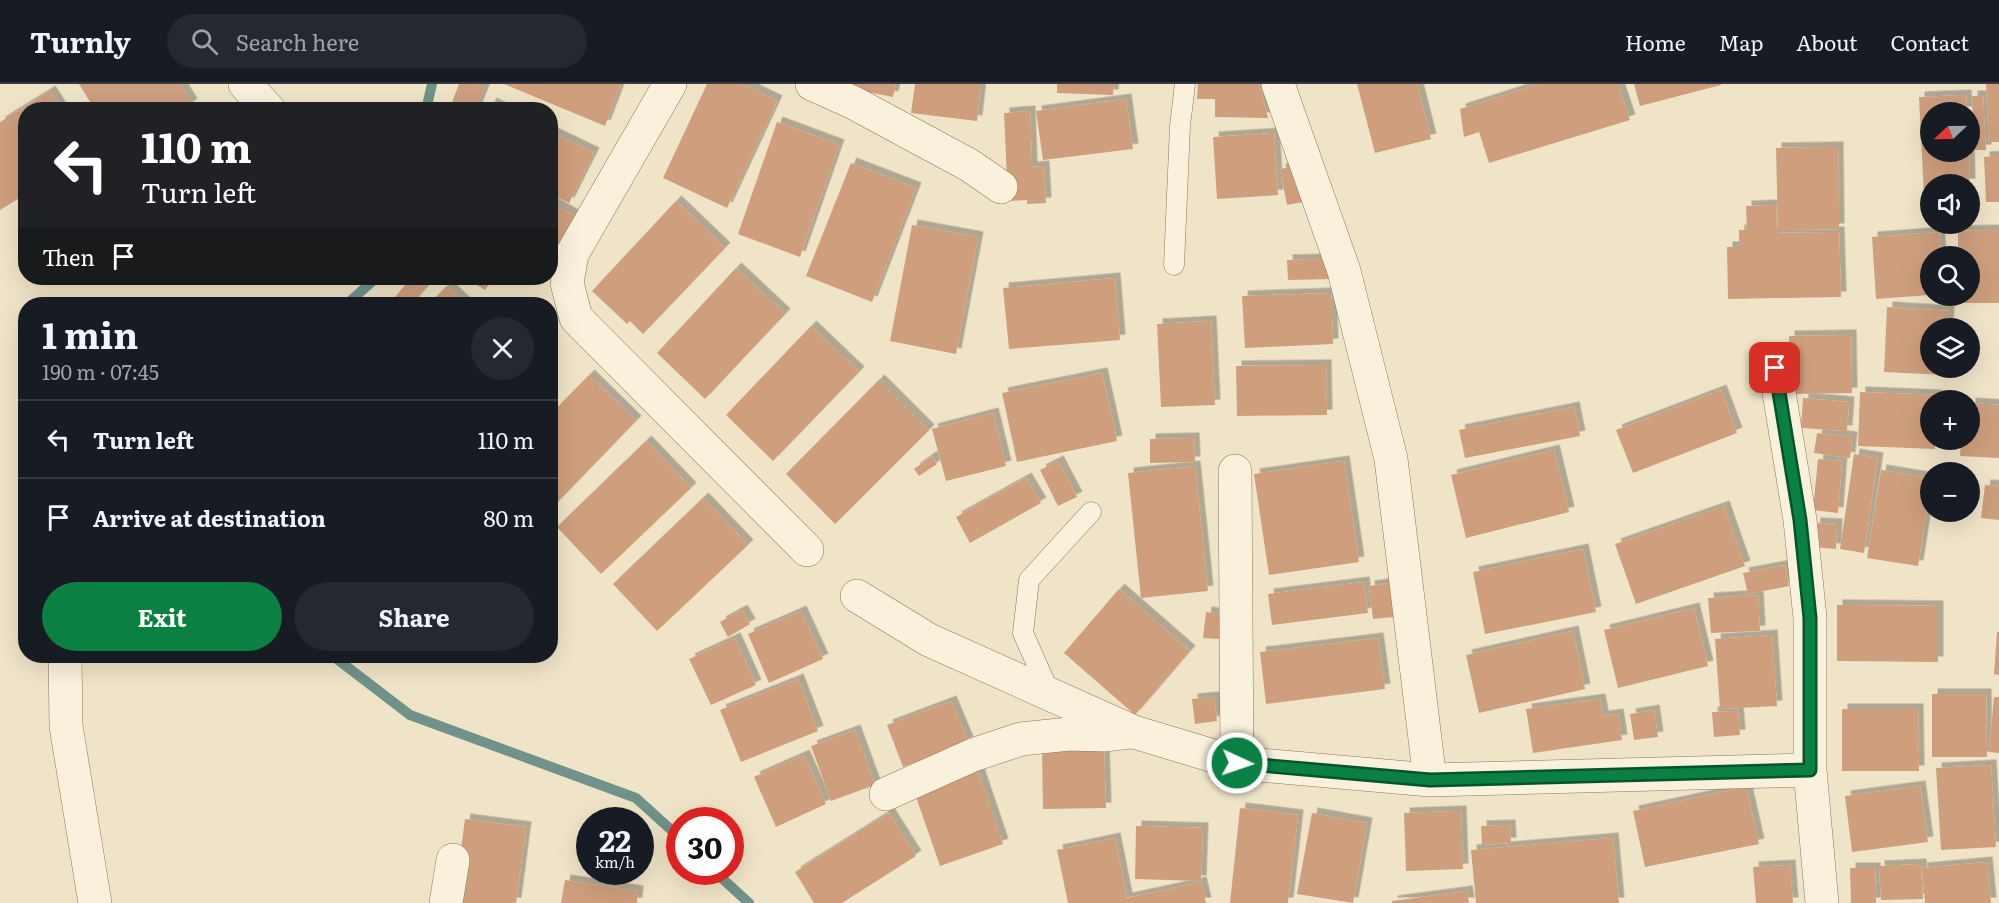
<!DOCTYPE html>
<html lang="en">
<head>
<meta charset="utf-8">
<style>
	:root { --surface:#171b24; --page:#242831; --text:#f1f3f6; --muted:#9ea1a6; --line:#363941; --accent:#0b8043 }
	body { margin:0; font-family:Literata,serif; background:var(--page); color:var(--text); height:100vh; display:flex; flex-direction:column; font-size:22px; white-space:nowrap }
	* { box-sizing:border-box; margin:0 }
	p { font-size:20px; color:var(--muted) }
	.icon { flex:none; width:33px; height:33px; fill:none; stroke:currentColor; stroke-width:2; stroke-linecap:round; stroke-linejoin:round }
	.map { position:relative; flex:1; overflow:hidden }
	.details { position:absolute; left:18px; top:213px; width:540px; height:366px; display:flex; flex-direction:column; background:var(--surface); border-radius:24px; box-shadow:0 6px 24px #0002 }
	.details>* { flex:none }
	.guide { position:absolute; left:18px; top:18px; width:540px; height:183px; border-radius:24px; box-shadow:0 6px 24px #0002; background:#202124; color:#fff; overflow:hidden }
	.needle { width:39px; rotate:248deg }
	.buttons { position:absolute; left:1920px; top:18px; display:grid; gap:12px }
	.buttons a { display:grid; place-items:center; width:60px; height:60px; border-radius:50%; background:var(--surface); box-shadow:0 6px 24px #0002; font-size:30px }
	.speed { position:absolute; left:576px; top:723px; display:flex; gap:12px; font-size:30px; font-weight:700; text-align:center }
	.speed>* { display:grid; place-content:center; width:78px; height:78px; border-radius:50%; background:var(--surface); box-shadow:0 6px 24px #0002; line-height:1 }
	.speed small { font-size:15px; font-weight:400 }
	.speed .limit { border:9px solid #d22; background:#fff; color:#111 }
	.pin { position:absolute; display:grid; place-items:center; width:51px; height:51px; color:#fff; margin:-26px; border-radius:12px; box-shadow:0 3px 9px #0006 }
	.me { position:absolute; width:66px; margin:-33px; rotate:93deg; stroke-linejoin:round; filter:drop-shadow(0 0 4px #0008) }
	.turn { display:flex; align-items:center; gap:21px; height:126px; padding:0 24px; font-size:27px }
	.turn .icon { width:78px; height:78px; stroke-width:2.5 }
	.turn b { display:block; font-size:42px; line-height:51px }
	.then { display:flex; align-items:center; height:57px; padding:0 24px; background:#0003; gap:12px; font-size:22px }
	.round { display:grid; place-items:center; flex:none; width:63px; height:63px; border-radius:32px; background:var(--page) }
	.head { display:flex; align-items:center; justify-content:space-between; height:102px; padding:0 24px }
	h1 { font-size:36px; font-weight:700; line-height:45px }
	.action { display:flex; gap:12px; margin-top:auto; padding:12px 24px }
	.action a { flex:1; height:69px; border-radius:36px; background:var(--accent); color:#fff; font-size:24px; font-weight:700; line-height:69px; text-align:center }
	.action a+a { background:var(--page); color:var(--text) }
	ul { padding:0; list-style:none }
	li { display:flex; align-items:center; gap:18px; height:78px; padding:0 24px; border-top:2px solid var(--line) }
	li div { flex:1 }
	li b { display:block; font-size:22px }
	li em { font-style:normal }
	header { display:flex; align-items:center; gap:36px; box-sizing:border-box; height:84px; padding:0 30px; background:var(--surface); border-bottom:2px solid var(--line) }
	header strong { font-size:28px }
	nav { display:flex; gap:33px; margin-inline-start:auto; font-size:21px }
	.search { width:420px; height:54px; background:var(--page); display:flex; align-items:center; gap:15px; box-sizing:border-box; padding:0 21px; border-radius:33px; color:var(--muted); font-size:22px }
	.map>svg:first-child { display:block }
</style>
</head>
<body>
<header>
<strong>Turnly</strong>
<div class="search"><svg class="icon" aria-label="search" viewBox="0 0 24 24"><circle cx="10" cy="10" r="6"/><path d="M15 15l6 6"/></svg>Search here</div>
<nav><a>Home</a><a>Map</a><a>About</a><a>Contact</a></nav>
</header>
<div class="map">
<svg width="1999" height="819" viewBox="0 0 1999 819">
	<defs>
		<filter id="shadow"><feDropShadow dx="5.5" dy="-5.5" stdDeviation="0" flood-color="#0004"/></filter>
	</defs>
	<rect width="100%" height="100%" fill="#f0e4c8"/>
	<g fill="none" stroke-linecap="round" stroke-linejoin="round">
		<path stroke="#6f938a" stroke-width="10" d="M426 26 432 0
			M347 220 376 194
			M333 572 410 631 636 714 680 754
			M715 788 749 819"/>
	</g>
	<path fill="#cf9f7d" filter="url(#shadow)" d="M79 0H180L192 20 183 26H95Z
		M459 0H476L485 4 476 26H449Z
		M504 0H621L605 42Z
		M707 0H742L777 17 727 124 663 94Z
		M826 0H896L893 13Z
		M915 0H981L977 37 911 29Z
		M1057 0H1114L1113 11 1057 9Z
		M1198 0H1259L1268 34 1215 33V15H1197Z
		M1357 0H1417L1431 55 1375 69Z
		M1539 0H1618L1630 36 1489 79 1479 48 1464 53 1460 25Z
		M1634 0H1721V1L1640 22Z
		M1986 0H1999V58H1989Z
		M50 7 62 26H26V110L0 126V38Z
		M1966 11 1967 28H1930V68H1969L1970 100H1930V132H1925L1919 13Z
		M1972 12H1983L1986 66H1974Z
		M1126 15 1133 65 1043 76 1036 27Z
		M491 19 505 26H488Z
		M1030 27 1032 83 1044 82 1046 119 1027 120V116L1008 117 1004 29Z
		M777 38 839 61 800 173 738 150Z
		M550 48 594 69 569 119 550 110Z
		M1274 49 1278 111 1217 115 1213 53Z
		M1838 63 1839 145 1778 146 1776 64Z
		M1999 72V118H1986L1984 73Z
		M851 79 916 104 872 218 806 192Z
		M1301 81 1308 117 1287 121 1280 85Z
		M676 117 725 164 643 250 630 237 627 240 592 207Z
		M550 118 575 132 557 163 550 159Z
		M1776 121 1777 149 1839 148 1841 213 1728 215 1727 163H1739V146H1747L1746 122Z
		M912 141 978 153 956 270 890 257Z
		M1999 146V219H1959V212H1970V172H1958V147Z
		M1939 148 1941 172H1930V211L1876 215 1872 153Z
		M1324 175 1332 195 1288 196 1287 176Z
		M736 184 785 230 705 315 657 269Z
		M411 194 425 205 412 220H389Z
		M475 194H493L485 206 472 198Z
		M1115 194 1120 256 1009 265 1003 204Z
		M447 202 466 220H429Z
		M1331 209 1333 260 1245 264 1242 212Z
		M1887 223 1949 227 1948 244H1930V284H1946V291L1884 288Z
		M1211 237 1215 321 1161 323 1157 240Z
		M811 242 859 288 773 377 726 331Z
		M1851 251 1852 309 1791 310 1789 252Z
		M1326 281 1327 331 1237 332 1236 282Z
		M1102 289 1117 357 1017 378 1002 309Z
		M589 291 636 337 550 426V331Z
		M879 296 929 346 835 440 786 390Z
		M1721 306 1737 349 1633 389 1616 346Z
		M1860 308 1937 311V316H1930V356H1935V365L1858 362Z
		M1803 314 1849 318 1847 347 1801 344Z
		M1970 319 1999 321V374L1960 372 1961 356H1970Z
		M1574 323 1580 352 1465 374 1459 346Z
		M993 329 1006 382 946 397 932 345Z
		M1817 349 1852 353 1850 374 1814 369Z
		M1194 354 1195 378 1150 379V355Z
		M646 357 691 404 601 490 557 443Z
		M1554 366 1569 428 1466 454 1451 391Z
		M1854 370 1878 374 1864 469 1840 465Z
		M932 372 937 380 919 392 914 385Z
		M1818 375 1842 377 1838 429 1813 426Z
		M1058 377 1077 413 1058 422 1040 386Z
		M1344 377 1359 478 1269 491 1254 390Z
		M1195 382 1208 507 1141 514 1128 389Z
		M1881 386 1930 394V405L1918 482 1867 474Z
		M1026 394 1041 419 970 459 956 433Z
		M1985 401 1999 402V436L1981 434Z
		M703 414 748 461 657 547 613 500Z
		M1724 422 1745 482 1636 520 1615 460Z
		M1815 439 1837 440 1836 465 1813 463Z
		M1583 465 1596 528 1485 550 1473 488Z
		M1785 481 1789 502 1748 510 1743 489Z
		M1364 498 1368 529 1272 541 1268 510Z
		M1390 499 1394 533 1373 535 1369 502Z
		M1119 505 1190 567 1135 631 1064 569Z
		M1758 511 1760 547 1711 549 1708 514Z
		M1837 521 1938 522V578L1837 577Z
		M1694 524 1708 582 1618 604 1604 546Z
		M742 526 750 540 728 553 720 538Z
		M801 527 823 575 769 599 748 550Z
		M1206 528 1221 530 1219 555 1203 554Z
		M1573 547 1585 605 1479 629 1466 571Z
		M1997 548H1999V591L1994 590Z
		M1772 551 1777 622 1720 625 1715 555Z
		M735 554 756 601 711 621 689 575Z
		M1378 554 1385 605 1266 620 1260 568Z
		M798 595 818 647 741 678 720 626Z
		M1932 610H1986L1987 673H1932Z
		M1214 613 1217 637 1195 640 1192 615Z
		M1994 613H1999V669L1989 668Z
		M1600 615 1603 632 1618 630 1622 656 1533 669 1526 625Z
		M951 617 968 658 903 683 887 641Z
		M1842 625H1918L1919 687H1842Z
		M1654 626 1658 653 1634 656 1630 630Z
		M1738 627 1740 651 1714 653 1712 628Z
		M855 646 875 701 831 717 811 662Z
		M1104 666 1106 724 1043 725 1042 667Z
		M804 671 826 720 776 743 754 693Z
		M1991 681 1996 763 1941 766 1936 684Z
		M977 683 1003 760 940 782 913 704Z
		M1920 702 1928 758 1852 768 1845 712Z
		M1746 703 1759 760 1645 783 1633 727Z
		M1240 724 1298 731 1288 819H1230Z
		M1461 727 1463 785 1406 787 1404 729Z
		M889 729 916 772 842 819H814L795 788Z
		M1312 729 1367 739 1353 819 1297 810Z
		M465 735 526 743 516 819H454Z
		M1510 741 1511 759 1482 761 1481 742Z
		M1136 742 1203 744 1201 797 1135 795Z
		M1115 754 1127 814 1201 798 1206 819H1068L1057 766Z
		M1613 754 1619 819H1476L1471 766Z
		M1987 778 1991 819H1925L1922 784Z
		M1921 780 1923 815 1881 816 1879 782Z
		M1790 781 1793 819H1756L1753 783Z
		M1850 784H1875L1876 819H1851Z
		M565 796 638 807 637 819H561Z
		M1467 807 1469 819H1392V817Z"/>
	<g fill="none" stroke-linecap="round" stroke-linejoin="round">
		<g stroke="#8d765c" stroke-width="21">
			<path id="lane" d="M1174 181 1180 42 1185 0
				M1050 610 1023 549 1029 496 1091 428"/>
		</g>
		<g stroke="#8d765c" stroke-width="34">
			<path id="street" d="M245 0 269 26
				M670 0 572 170 567 199 576 234 807 466
				M812 0 854 19 969 81 1001 103
				M1278 0 1344 187 1391 375 1430 696
				M1775 284 1800 436 1810 534V686L1822 819
				M1235 387 1237 679
				M857 512 929 556 1134 648 1237 679 1430 696 1810 686
				M65 572 66 642 95 819
				M886 710 973 671 1021 655 1069 650 1104 651 1130 648
				M446 819 453 776"/>
		</g>
		<use href="#lane" stroke="#faf1dc" stroke-width="20"/>
		<use href="#street" stroke="#faf1dc" stroke-width="33"/>
	</g>
	<g fill="none" stroke-linecap="round" stroke-linejoin="round">
		<g stroke="#07532c" stroke-width="15">
			<path id="route" d="M1237 679 1430 696 1810 686V534L1800 436 1775 284"/>
		</g>
		<use href="#route" stroke="#0b8043" stroke-width="10"/>
	</g>
</svg>
<div class="buttons">
<a><svg class="needle" viewBox="-14 -14 28 28"><path d="M0-13l5 13h-10z" fill="#e53935"/><path d="M0 13l5-13h-10z" fill="#9ea1a6"/></svg></a>
<a><svg class="icon" aria-label="sound" viewBox="0 0 24 24"><path d="M4 9h4l5-4v14l-5-4H4zM17 9q2 3 0 6"/></svg></a>
<a><svg class="icon" aria-label="search" viewBox="0 0 24 24"><circle cx="10" cy="10" r="6"/><path d="M15 15l6 6"/></svg></a>
<a><svg class="icon" aria-label="layers" viewBox="0 0 24 24"><path d="M12 4l9 5-9 5-9-5zM3 14l9 5 9-5"/></svg></a>
<a>+</a>
<a>−</a>
</div>
<div class="speed"><div>22<small>km/h</small></div><div class="limit">30</div></div>
<div class="pin" style="left:1775px;top:284px;background:#d93025"><svg class="icon" aria-label="arrive" viewBox="0 0 24 24"><path d="M6 21V4h12l-3 4 3 4H6"/></svg></div>
<svg class="me" style="left:1237px;top:679px" viewBox="-20 -20 40 40"><circle r="17" fill="#0b8043" stroke="#fff" stroke-width="3"/><path d="M0-11L8 9 0 5-8 9z" fill="#fff"/></svg>
<div class="guide">
<div class="turn"><svg class="icon" aria-label="left" viewBox="0 0 24 24"><path d="M17 20v-9H6M10 6l-5 5 5 5"/></svg><div><b>110 m</b>Turn left</div></div>
<div class="then">Then<svg class="icon" aria-label="arrive" viewBox="0 0 24 24"><path d="M6 21V4h12l-3 4 3 4H6"/></svg></div>
</div>
<section class="details">
<div class="head"><div><h1>1 min</h1><p>190 m · 07:45</p></div><a class="round"><svg class="icon" aria-label="close" viewBox="0 0 24 24"><path d="M6 6l12 12M18 6L6 18"/></svg></a></div>
<ul>
<li><svg class="icon" aria-label="left" viewBox="0 0 24 24"><path d="M17 20v-9H6M10 6l-5 5 5 5"/></svg><div><b>Turn left</b></div><em>110 m</em></li>
<li><svg class="icon" aria-label="arrive" viewBox="0 0 24 24"><path d="M6 21V4h12l-3 4 3 4H6"/></svg><div><b>Arrive at destination</b></div><em>80 m</em></li>
</ul>
<div class="action"><a>Exit</a><a>Share</a></div>
</section>
</div>
</body>
</html>
